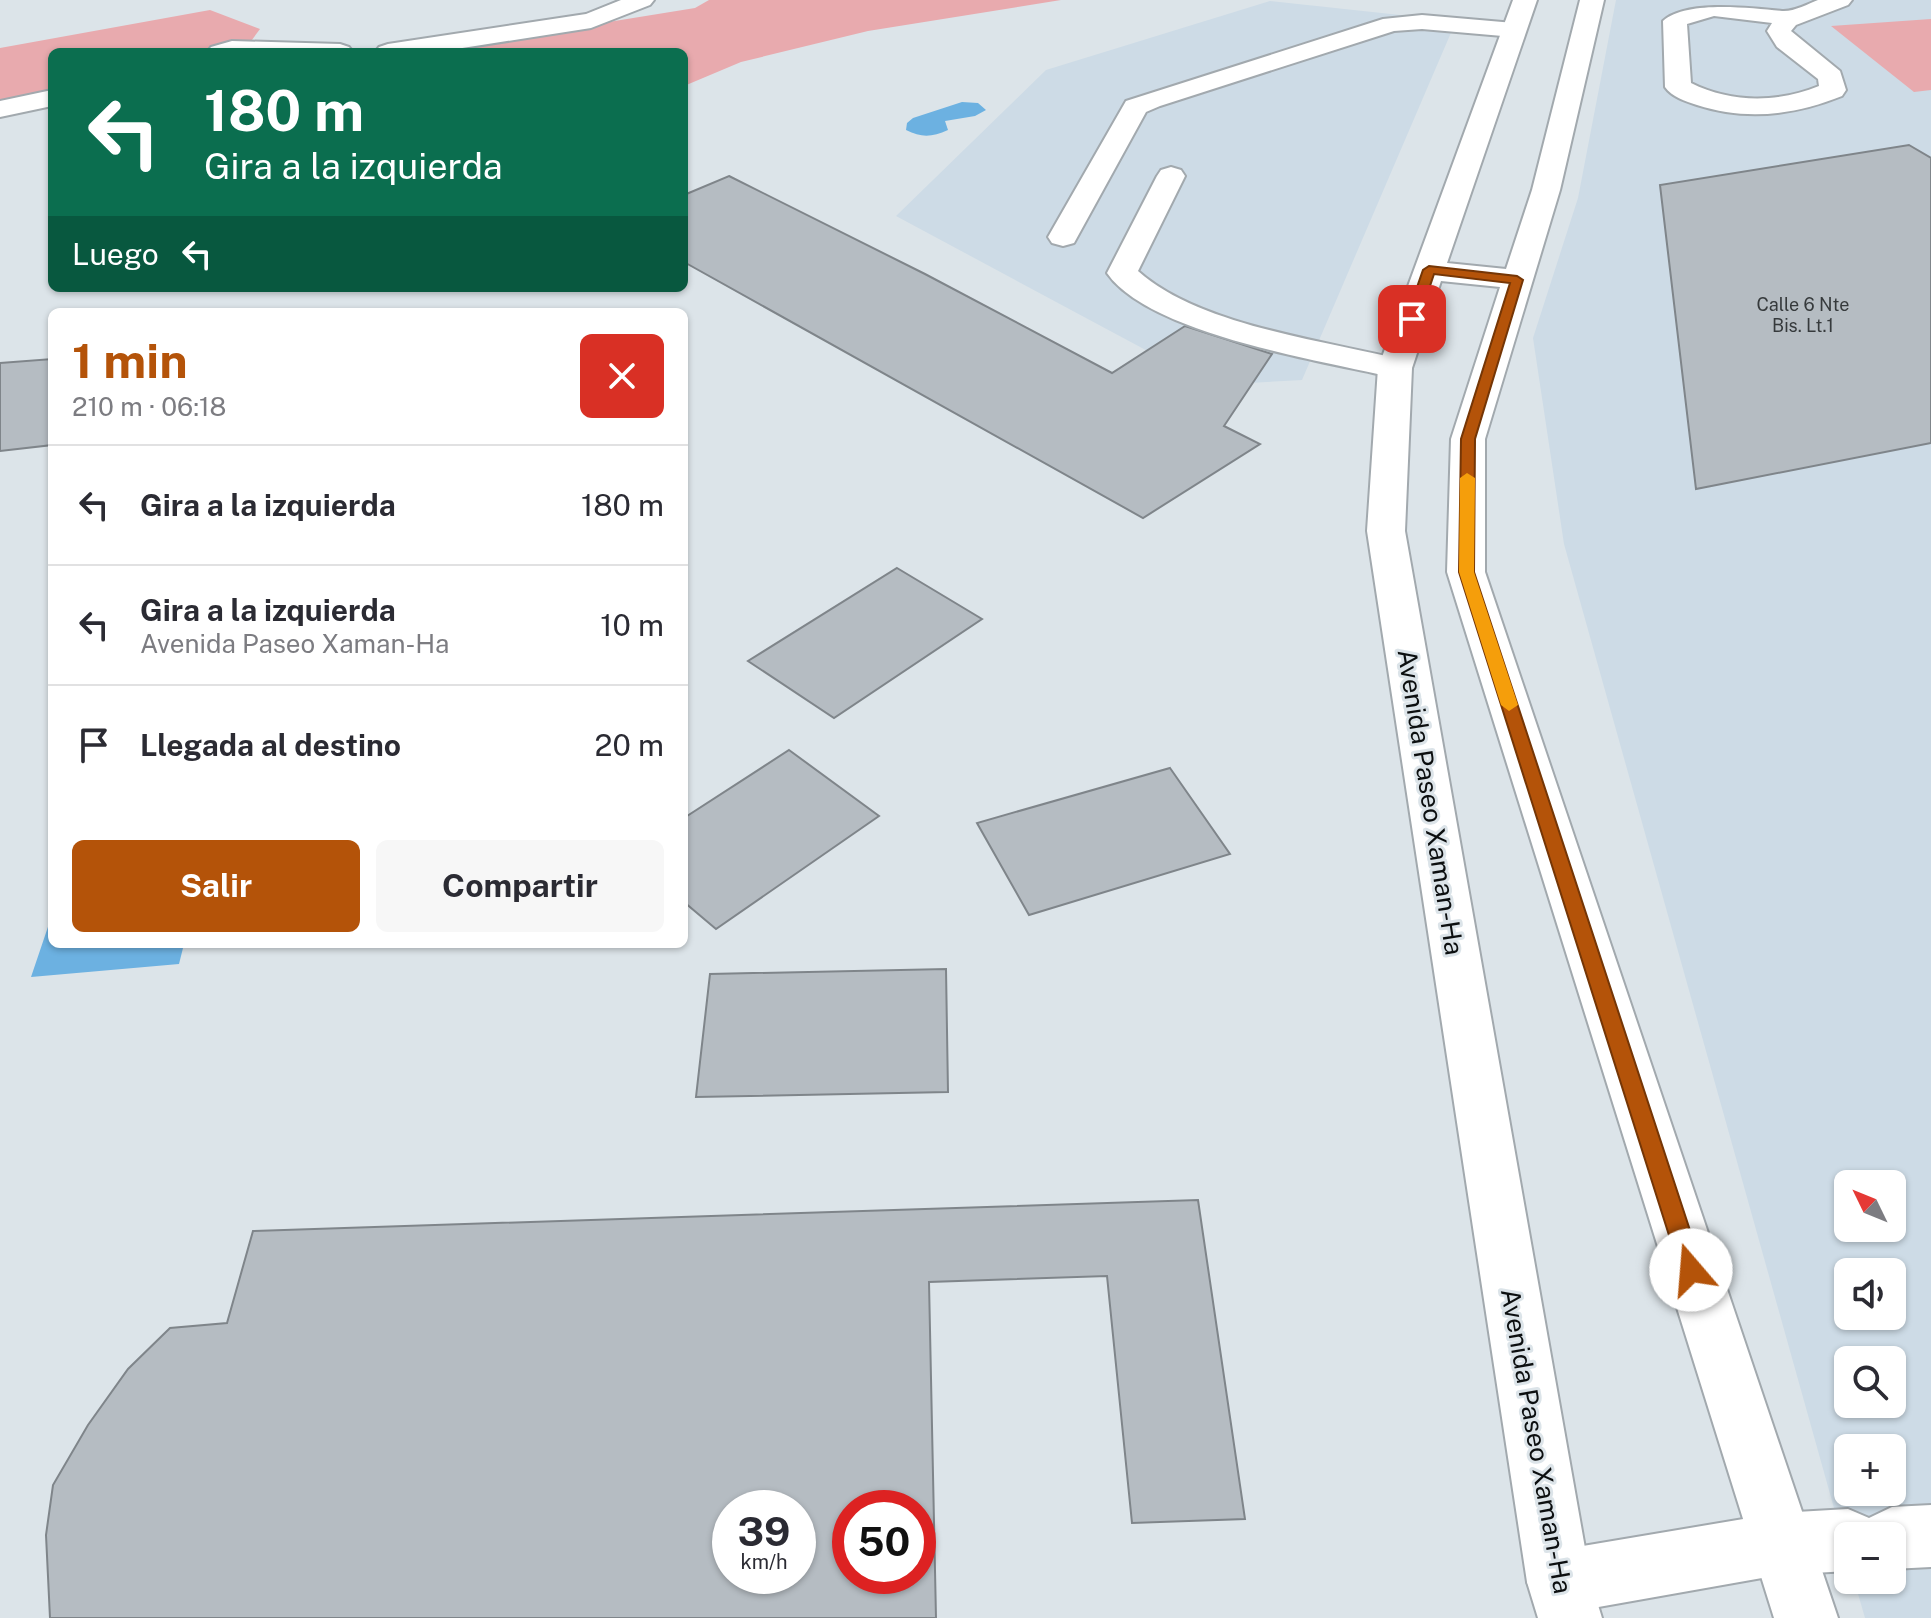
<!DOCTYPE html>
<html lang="es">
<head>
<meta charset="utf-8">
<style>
	:root { --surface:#fff; --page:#f7f7f7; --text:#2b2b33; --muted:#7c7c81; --line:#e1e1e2; --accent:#b45309 }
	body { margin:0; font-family:"Public Sans",sans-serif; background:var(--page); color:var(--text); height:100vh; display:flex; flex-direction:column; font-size:30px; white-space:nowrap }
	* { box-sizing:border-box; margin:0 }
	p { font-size:26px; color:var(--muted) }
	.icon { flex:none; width:44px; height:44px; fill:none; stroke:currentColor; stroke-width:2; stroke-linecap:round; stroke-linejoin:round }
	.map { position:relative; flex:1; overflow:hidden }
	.panel { position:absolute; left:48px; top:308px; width:640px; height:640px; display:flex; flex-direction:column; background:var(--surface); border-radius:12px; box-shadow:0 2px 6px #0004 }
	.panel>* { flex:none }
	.banner { position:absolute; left:48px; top:48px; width:640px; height:244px; border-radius:12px; box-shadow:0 2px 6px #0004; background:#0b6e4f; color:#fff; overflow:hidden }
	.needle { width:52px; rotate:313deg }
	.fabs { position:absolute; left:1834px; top:1170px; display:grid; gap:16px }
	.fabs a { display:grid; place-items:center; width:72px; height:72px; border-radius:12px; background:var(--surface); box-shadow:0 2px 6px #0004; font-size:40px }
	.speed { position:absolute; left:712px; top:1490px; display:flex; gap:16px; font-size:40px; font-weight:700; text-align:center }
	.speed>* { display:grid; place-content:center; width:104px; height:104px; border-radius:50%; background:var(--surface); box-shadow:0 2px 6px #0004; line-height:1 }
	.speed small { font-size:20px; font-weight:400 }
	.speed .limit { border:12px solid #d22; background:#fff; color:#111 }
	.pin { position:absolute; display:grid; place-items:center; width:68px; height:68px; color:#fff; margin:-34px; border-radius:16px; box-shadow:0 4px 12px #0006 }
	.me { position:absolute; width:88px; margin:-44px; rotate:342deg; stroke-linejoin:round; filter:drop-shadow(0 0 6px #0008) }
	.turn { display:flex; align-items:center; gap:28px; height:168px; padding:0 24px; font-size:36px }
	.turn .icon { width:104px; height:104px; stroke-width:2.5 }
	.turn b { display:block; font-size:56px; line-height:68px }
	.then { display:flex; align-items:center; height:76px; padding:0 24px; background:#0003; gap:16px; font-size:30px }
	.round { display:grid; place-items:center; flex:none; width:84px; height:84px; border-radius:12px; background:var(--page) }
	.summary { display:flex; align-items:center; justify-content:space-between; height:136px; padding:0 24px }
	h1 { font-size:48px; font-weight:700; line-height:60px; color:var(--accent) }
	.button { display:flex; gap:16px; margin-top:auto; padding:16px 24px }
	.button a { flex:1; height:92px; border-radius:12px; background:var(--accent); color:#fff; font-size:32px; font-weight:700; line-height:92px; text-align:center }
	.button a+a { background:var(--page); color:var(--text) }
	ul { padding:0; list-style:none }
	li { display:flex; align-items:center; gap:24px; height:120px; padding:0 24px; border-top:2px solid var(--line) }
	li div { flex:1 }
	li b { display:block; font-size:30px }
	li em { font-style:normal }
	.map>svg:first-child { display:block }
</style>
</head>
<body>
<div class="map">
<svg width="1931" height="1618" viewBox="0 0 1931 1618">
	<rect width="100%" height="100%" fill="#dce4e9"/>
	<path fill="#cddbe6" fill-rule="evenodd" d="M1616 0H1931V1618H1865L1854 1580H1892V1536H1848V1558L1564 544 1533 338 1578 198ZM1848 1184H1892V1228H1848ZM1848 1272H1892V1316H1848ZM1848 1360H1892V1404H1848ZM1848 1448H1892V1492H1848Z
		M1270 1 1456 21 1302 380 1211 385 896 216 1046 70Z"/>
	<path fill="#e8aaae" d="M709 0H1061L868 31 741 62 684 86V52H422L695 8Z
		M210 10 260 29 243 52H52V105L0 118V48Z
		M1931 19V90L1914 92 1831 26Z"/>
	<path fill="#6cb1e1" d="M962 102 978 103 986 110 975 116 945 121 948 130C932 137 922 138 906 130L907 123 913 118Z
		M52 915V944H184L179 964 31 977Z"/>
	<path fill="#b5bcc2" stroke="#7f858a" stroke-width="2" fill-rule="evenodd" d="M1909 145 1931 158V443L1696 489 1660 185Z
		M729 176 925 274 1112 373 1185 326 1272 354 1224 426 1260 444 1143 518 684 262V195Z
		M52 359V445L0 451V363Z
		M897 568 982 619 834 718 748 661Z
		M789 750 879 816 716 929 684 902V818Z
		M1170 768 1230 854 1029 915 977 823Z
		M946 969 948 1092 696 1097 710 974Z
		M1198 1200 1245 1519 1132 1523 1107 1276 929 1282 936 1618H50L46 1535 53 1485 88 1425 128 1369 170 1328 227 1323 253 1231ZM730 1508H798V1576H730ZM850 1508H918V1576H850Z"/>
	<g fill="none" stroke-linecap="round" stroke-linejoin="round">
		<g stroke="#a2a9ae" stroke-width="4">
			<path id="minor" d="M621 0H654L650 5 591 28 437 52H375L379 47 388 44 586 14Z
				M1818 0H1852L1848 5 1796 25 1791 31 1840 71 1846 90 1842 96C1795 115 1746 121 1697 105 1685 101 1672 97 1665 87L1663 21C1686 0 1750 8 1782 11 1793 12 1808 4 1818 0ZM1714 16 1772 23 1767 31 1777 47 1818 79 1819 86C1778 103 1731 103 1691 83L1687 24Z
				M1422 15 1514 23 1523 25 1526 30 1523 35 1514 37 1422 29 1394 31 1160 106 1146 112 1074 243 1063 246 1052 243 1048 237 1126 101 1383 19Z
				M232 41 340 44 349 47 353 52H207L211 47Z
				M52 90V106L0 117V101Z
				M1171 167 1181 170 1185 176 1138 271C1199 326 1327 341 1407 361L1412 368 1407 375 1395 378C1323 361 1149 334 1107 273L1157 176 1161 170Z
				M1931 1505V1567L1892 1569V1536H1848V1571L1779 1575 1559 1614 1537 1604 1527 1582 1537 1560 1559 1550 1779 1513 1848 1509 1869 1518 1892 1507Z"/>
		</g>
		<g stroke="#a2a9ae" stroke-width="4">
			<path id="major" d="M1513 0H1537L1447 263 1506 269 1532 190 1580 0H1604L1560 190 1485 439V572L1838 1618H1774L1447 572 1451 439 1500 287 1441 281 1412 368 1405 531 1591 1582 1602 1618H1538L1527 1582 1367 531 1378 368Z"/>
		</g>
		<use href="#minor" fill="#fff" fill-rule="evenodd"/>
		<use href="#major" fill="#fff" fill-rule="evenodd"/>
	</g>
	<path fill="#b45309" stroke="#753606" stroke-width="2" d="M1429 266 1517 276 1523 280 1475 439 1474 572 1703 1270 1700 1278 1691 1281 1683 1278 1680 1270 1459 572 1461 439 1510 283 1434 274 1419 319 1408 321 1406 319 1423 270Z"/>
	<path fill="#f59e0b" d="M1467 473 1475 478 1474 572 1518 705 1509 711 1501 705 1459 572 1460 478Z"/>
	<g text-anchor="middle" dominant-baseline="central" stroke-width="6" stroke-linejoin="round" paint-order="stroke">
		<g font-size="18" fill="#363a3c">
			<text x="1803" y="304">Calle 6 Nte<tspan x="1803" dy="21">Bis. Lt.1</tspan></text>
		</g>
		<g font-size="26" fill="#0c0f10" stroke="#dce4e9">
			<text transform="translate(1431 802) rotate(81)">Avenida Paseo Xaman-Ha</text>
			<text transform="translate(1537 1441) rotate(80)">Avenida Paseo Xaman-Ha</text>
		</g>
	</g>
</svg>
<div class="fabs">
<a><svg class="needle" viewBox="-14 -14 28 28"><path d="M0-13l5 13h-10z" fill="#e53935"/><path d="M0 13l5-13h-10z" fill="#7c7c81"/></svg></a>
<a><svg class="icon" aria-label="sound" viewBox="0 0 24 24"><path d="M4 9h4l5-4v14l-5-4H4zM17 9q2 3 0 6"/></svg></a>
<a><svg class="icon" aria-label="search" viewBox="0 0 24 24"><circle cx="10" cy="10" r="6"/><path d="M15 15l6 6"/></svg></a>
<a>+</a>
<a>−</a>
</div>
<div class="speed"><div>39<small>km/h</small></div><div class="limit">50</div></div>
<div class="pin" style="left:1412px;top:319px;background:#d93025"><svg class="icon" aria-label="arrive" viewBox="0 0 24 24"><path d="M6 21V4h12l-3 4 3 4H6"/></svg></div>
<svg class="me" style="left:1691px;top:1270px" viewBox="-20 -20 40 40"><circle r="19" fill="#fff"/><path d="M0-13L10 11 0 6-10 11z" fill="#b45309"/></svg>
<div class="banner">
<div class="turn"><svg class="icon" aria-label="left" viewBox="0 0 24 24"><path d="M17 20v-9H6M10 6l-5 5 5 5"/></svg><div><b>180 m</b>Gira a la izquierda</div></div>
<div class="then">Luego<svg class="icon" aria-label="left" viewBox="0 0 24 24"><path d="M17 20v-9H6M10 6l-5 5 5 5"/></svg></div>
</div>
<section class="panel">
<div class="summary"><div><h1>1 min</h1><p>210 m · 06:18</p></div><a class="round" style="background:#d93025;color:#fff"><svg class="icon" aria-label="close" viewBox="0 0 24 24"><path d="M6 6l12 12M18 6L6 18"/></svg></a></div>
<ul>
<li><svg class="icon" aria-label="left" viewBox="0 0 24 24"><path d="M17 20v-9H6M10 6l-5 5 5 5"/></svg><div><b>Gira a la izquierda</b></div><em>180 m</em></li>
<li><svg class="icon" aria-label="left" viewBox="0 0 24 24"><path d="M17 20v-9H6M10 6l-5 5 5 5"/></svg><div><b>Gira a la izquierda</b><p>Avenida Paseo Xaman-Ha</p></div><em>10 m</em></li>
<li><svg class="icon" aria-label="arrive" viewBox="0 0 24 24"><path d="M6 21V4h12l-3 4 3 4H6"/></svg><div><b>Llegada al destino</b></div><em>20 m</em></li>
</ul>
<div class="button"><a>Salir</a><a>Compartir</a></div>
</section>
</div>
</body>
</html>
